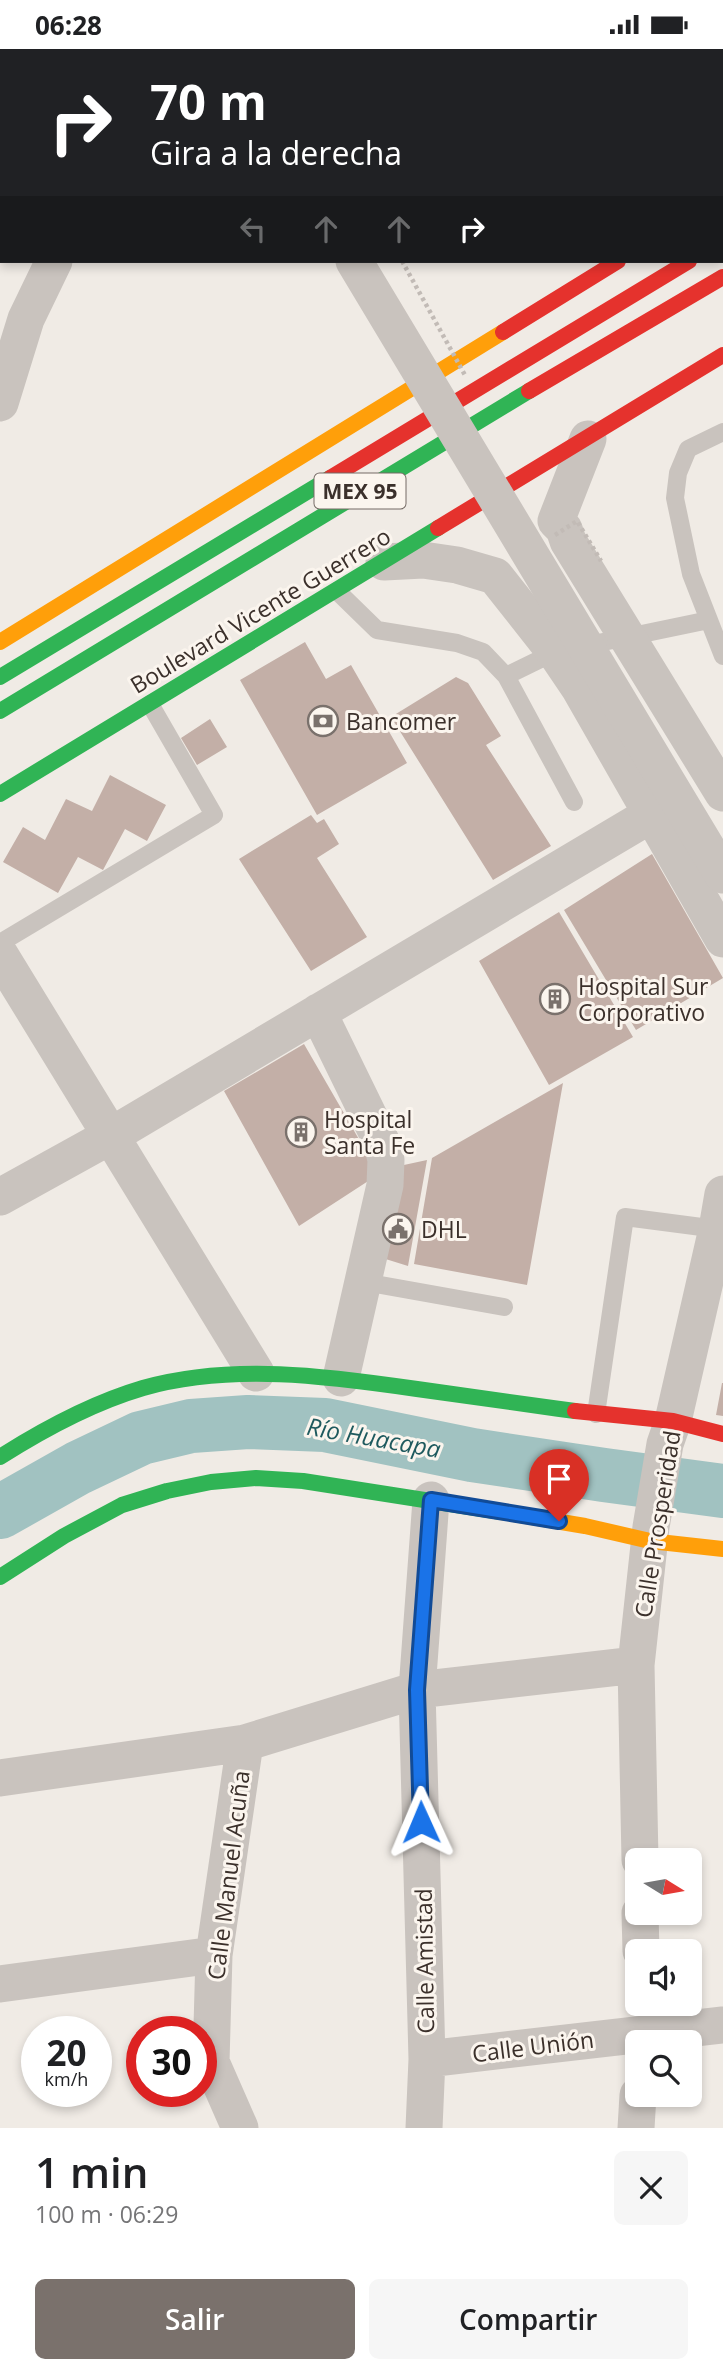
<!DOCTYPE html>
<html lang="es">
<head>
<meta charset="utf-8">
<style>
	:root { --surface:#fff; --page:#f6f6f6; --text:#202124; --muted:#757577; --accent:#7a716c }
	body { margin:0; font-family:"Open Sans",sans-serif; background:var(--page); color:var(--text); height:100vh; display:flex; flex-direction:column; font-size:26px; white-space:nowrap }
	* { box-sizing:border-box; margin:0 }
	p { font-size:23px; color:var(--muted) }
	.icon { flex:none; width:38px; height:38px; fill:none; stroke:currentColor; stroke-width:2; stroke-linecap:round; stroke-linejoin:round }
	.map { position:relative; height:2079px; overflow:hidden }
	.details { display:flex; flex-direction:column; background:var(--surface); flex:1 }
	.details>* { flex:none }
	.guide { position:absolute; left:0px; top:0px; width:724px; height:214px; box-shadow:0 4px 10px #0003; background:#202124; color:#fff; overflow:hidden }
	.needle { width:46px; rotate:101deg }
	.tools { position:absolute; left:625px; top:1799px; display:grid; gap:14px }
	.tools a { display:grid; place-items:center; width:77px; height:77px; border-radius:10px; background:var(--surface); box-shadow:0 4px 10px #0003; font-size:35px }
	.speed { position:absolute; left:21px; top:1967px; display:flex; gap:14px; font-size:35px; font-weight:700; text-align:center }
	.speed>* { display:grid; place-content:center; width:91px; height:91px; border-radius:50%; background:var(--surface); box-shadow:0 4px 10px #0003; line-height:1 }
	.speed small { font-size:18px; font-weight:400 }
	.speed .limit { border:10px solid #d22; background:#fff; color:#111 }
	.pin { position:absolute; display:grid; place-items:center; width:60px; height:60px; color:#fff; margin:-72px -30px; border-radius:50% 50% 50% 0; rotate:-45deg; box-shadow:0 0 7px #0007 }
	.pin .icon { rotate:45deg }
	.me { position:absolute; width:77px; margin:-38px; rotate:359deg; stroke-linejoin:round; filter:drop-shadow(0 0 5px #0008) }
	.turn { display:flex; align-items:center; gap:24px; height:147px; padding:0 35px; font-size:32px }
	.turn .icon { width:91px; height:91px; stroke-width:2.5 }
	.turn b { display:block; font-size:49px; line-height:60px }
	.lanes { display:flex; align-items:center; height:66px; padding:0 35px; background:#0003; justify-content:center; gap:35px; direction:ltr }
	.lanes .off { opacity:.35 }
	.round { display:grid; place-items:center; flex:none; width:74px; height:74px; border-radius:10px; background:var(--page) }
	.headline { display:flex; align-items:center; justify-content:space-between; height:119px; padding:0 35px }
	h1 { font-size:42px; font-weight:600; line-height:52px }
	.button { display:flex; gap:14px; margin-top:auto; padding:14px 35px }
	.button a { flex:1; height:80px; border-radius:10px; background:var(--accent); color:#fff; font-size:28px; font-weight:600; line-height:80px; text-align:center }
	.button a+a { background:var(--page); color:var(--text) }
	.status { display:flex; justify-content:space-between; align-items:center; height:49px; padding:0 35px; background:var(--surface); direction:ltr }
	.status svg { height:19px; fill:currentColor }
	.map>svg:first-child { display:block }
</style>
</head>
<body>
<div class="status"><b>06:28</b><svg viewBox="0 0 49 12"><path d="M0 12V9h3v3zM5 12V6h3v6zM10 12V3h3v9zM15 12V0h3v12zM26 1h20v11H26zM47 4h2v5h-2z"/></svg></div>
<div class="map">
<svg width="723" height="2079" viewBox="0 0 723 2079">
	<rect width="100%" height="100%" fill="#f0ebe5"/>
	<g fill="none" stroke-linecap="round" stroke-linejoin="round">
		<path stroke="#a1c2c1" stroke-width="54" d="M0 1463 78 1419 141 1389 191 1377 248 1373 325 1376 472 1406 604 1426 723 1442"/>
	</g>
	<path fill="#c3afa7" d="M305 593 326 630 351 616 407 714 317 766 240 631Z
		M456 628 468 634 501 687 486 696 551 797 493 831 391 668Z
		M210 670 227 698 197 716 181 689Z
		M110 726 166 756 147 792 125 780 103 821 78 808 58 844 3 813 23 778 45 791 66 750 92 762Z
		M311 766 317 774 324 770 339 795 317 809 367 888 311 922 239 810Z
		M652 805 723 929 636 981 564 861Z
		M559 863 633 988 549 1036 479 912Z
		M304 995 379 1125 299 1177 224 1042Z
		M563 1034 527 1236 414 1215 432 1109Z
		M427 1111 408 1217 376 1207 390 1119Z
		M722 1334H723V1367L716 1366Z"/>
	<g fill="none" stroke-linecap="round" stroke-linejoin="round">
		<path stroke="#c9c3be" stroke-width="18" d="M723 383 688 400 678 424 675 449 691 525 723 607
			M337 542 377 581 457 594 483 603 506 627 574 753
			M506 627 555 603 709 571
			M0 894 214 766 150 655
			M364 1233 504 1258
			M596 1365 625 1168 717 1180"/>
		<path stroke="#c9c3be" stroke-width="37" d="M213 0 215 2
			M251 0 252 2
			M168 2 169 0
			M0 148 2 147
			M0 354 26 270 54 212
			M588 390 556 472 564 480 568 492 723 744
			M384 513 423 511 457 516 495 527 555 603 580 640 723 890
			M0 906 256 1324
			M318 963 382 1094 386 1111 385 1136 341 1329
			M0 1148 112 1086 652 765
			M0 1729 245 1694 417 1641 636 1616
			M640 1811 636 1616 651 1478 665 1395 673 1372 717 1180 723 1145
			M640 1864 641 1902
			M0 1935 214 1906
			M427 2010 723 1976
			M240 2079 211 2013 214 1906 245 1694
			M424 2079 427 2010 417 1641 431 1451
			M636 2079 638 2046"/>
		<path stroke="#30b455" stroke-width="16" d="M0 628 330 429
			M0 662 529 342
			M0 745 438 479
			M0 1408C44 1380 92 1354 143 1339 232 1314 327 1327 417 1340 469 1347 522 1355 575 1362
			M0 1528 64 1487 122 1456 167 1442 211 1433 256 1429 303 1432 501 1463"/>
		<path stroke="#ff9f0a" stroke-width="16" d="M0 593 503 283
			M501 1463 585 1477 650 1492 723 1500"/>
		<path stroke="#e5322d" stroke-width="16" d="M503 283 618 212
			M529 342 723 228
			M330 429 689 212
			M438 479 723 306
			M575 1362 673 1372 723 1385"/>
		<path stroke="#c2bbb6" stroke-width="4.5" stroke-dasharray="3.5 3.5" stroke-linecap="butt" d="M402 212 466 328
			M555 486 577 472 601 512"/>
		<path stroke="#c9c3be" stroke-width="37" d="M354 212 723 826"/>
	</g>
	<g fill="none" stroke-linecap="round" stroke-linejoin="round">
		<g stroke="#114b97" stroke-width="18">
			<path id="route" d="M421 1773 417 1641 431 1451 559 1472"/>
		</g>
		<use href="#route" stroke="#1a73e8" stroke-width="12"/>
	</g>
	<defs>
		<g id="bank-ring" transform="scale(1.575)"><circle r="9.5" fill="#fbf5ee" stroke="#7a716c" stroke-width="1.5"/><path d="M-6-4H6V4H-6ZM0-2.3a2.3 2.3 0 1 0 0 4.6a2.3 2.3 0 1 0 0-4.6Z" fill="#7a716c"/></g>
		<g id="building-ring" transform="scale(1.575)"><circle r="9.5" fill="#fbf5ee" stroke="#7a716c" stroke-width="1.5"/><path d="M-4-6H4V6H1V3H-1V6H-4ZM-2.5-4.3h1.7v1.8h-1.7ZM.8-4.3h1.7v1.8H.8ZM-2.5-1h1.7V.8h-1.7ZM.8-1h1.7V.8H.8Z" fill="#7a716c"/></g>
		<g id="civic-ring" transform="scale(1.575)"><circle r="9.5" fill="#fbf5ee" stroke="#7a716c" stroke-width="1.5"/><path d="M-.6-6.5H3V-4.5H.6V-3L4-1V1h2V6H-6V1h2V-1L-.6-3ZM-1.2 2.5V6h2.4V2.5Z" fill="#7a716c"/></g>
	</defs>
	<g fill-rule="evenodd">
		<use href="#bank-ring" x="323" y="672"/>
		<use href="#building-ring" x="555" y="950"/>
		<use href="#building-ring" x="301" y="1083"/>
		<use href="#civic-ring" x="398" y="1180"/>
	</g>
	<g text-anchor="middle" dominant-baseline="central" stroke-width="6" stroke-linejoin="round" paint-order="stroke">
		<rect fill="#fbf5ee" stroke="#756b66" stroke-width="2" x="314.5" y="424.5" width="91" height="35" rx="5"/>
		<g font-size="21" font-weight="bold" fill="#3b302b">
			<text x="360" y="442">MEX 95</text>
		</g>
		<g font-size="23" fill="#3b302b" stroke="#fbf5ee">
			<text transform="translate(260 561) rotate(-31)">Boulevard Vicente Guerrero</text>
			<text transform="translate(657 1475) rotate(-81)">Calle Prosperidad</text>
			<text transform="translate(228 1826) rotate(-83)">Calle Manuel Acuña</text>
			<text transform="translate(424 1912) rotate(-91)">Calle Amistad</text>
			<text transform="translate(533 1997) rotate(-7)">Calle Unión</text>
		</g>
		<g font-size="23" fill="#3b302b" stroke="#fbf5ee" text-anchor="start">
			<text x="346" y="672">Bancomer</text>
			<text x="578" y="937">Hospital Sur<tspan x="578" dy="26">Corporativo</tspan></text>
			<text x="324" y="1070">Hospital<tspan x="324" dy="26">Santa Fe</tspan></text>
			<text x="421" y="1180">DHL</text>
		</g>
		<g font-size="24" font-style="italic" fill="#1f5a5e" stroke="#fbf5ee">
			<text transform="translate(374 1388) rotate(10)">Río Huacapa</text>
		</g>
	</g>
</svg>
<div class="tools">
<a><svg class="needle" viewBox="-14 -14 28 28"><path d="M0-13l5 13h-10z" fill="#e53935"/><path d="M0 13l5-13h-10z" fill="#757577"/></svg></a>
<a><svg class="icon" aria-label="sound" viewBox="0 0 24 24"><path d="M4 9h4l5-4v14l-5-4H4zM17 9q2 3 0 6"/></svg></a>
<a><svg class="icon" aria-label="search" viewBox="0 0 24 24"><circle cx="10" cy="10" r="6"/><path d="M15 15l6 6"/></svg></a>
</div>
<div class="speed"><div>20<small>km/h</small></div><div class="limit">30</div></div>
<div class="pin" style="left:559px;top:1472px;background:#d93025"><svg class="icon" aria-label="arrive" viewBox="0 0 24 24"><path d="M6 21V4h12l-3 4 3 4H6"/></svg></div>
<svg class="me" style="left:421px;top:1773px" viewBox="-20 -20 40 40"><path d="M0-17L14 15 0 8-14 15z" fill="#1a73e8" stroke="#fff" stroke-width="4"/></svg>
<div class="guide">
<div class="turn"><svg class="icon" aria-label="right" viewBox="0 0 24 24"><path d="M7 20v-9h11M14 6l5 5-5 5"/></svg><div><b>70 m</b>Gira a la derecha</div></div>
<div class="lanes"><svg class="icon off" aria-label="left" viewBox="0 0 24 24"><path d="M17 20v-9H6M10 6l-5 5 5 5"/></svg><svg class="icon off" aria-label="ahead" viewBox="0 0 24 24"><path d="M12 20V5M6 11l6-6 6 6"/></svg><svg class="icon off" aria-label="ahead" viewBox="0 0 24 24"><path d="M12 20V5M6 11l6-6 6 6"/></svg><svg class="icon" aria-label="right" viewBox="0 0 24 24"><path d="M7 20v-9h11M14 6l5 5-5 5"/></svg></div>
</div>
</div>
<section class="details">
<div class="headline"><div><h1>1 min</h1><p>100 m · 06:29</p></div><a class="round"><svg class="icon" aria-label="close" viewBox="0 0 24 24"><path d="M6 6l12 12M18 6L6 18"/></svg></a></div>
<div class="button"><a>Salir</a><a>Compartir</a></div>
</section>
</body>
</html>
